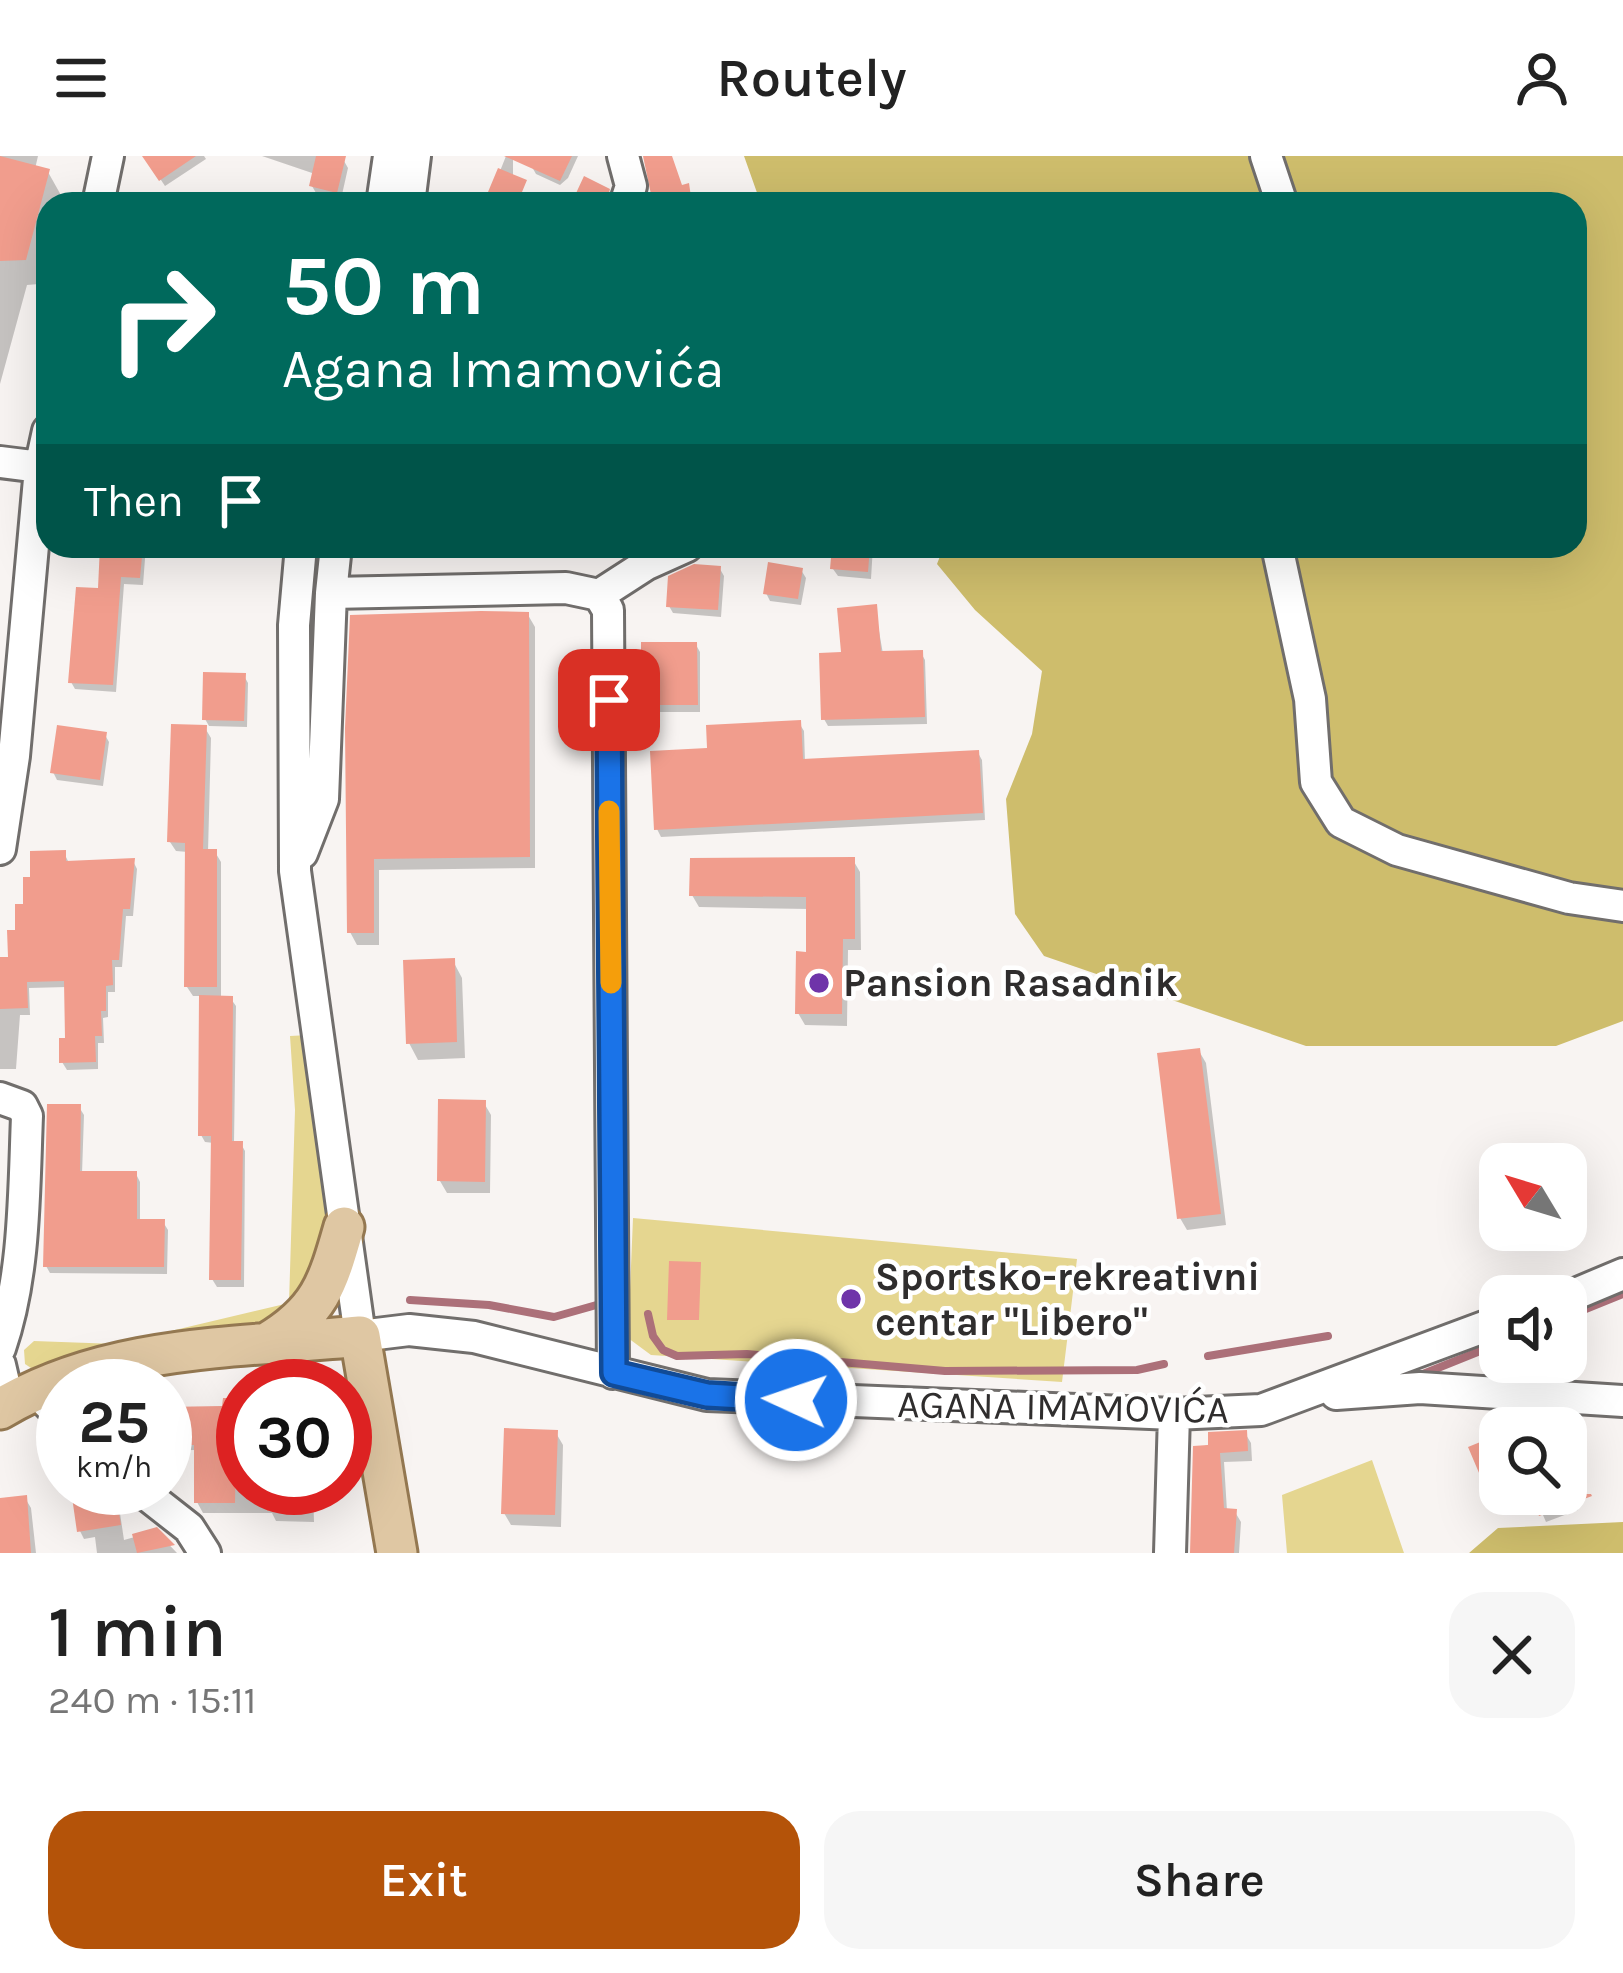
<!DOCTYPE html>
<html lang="en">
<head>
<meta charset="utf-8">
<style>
	:root { --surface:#fff; --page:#f6f6f6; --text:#222; --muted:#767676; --accent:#b45309 }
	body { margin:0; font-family:Karla,sans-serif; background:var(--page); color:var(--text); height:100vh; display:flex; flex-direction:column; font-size:45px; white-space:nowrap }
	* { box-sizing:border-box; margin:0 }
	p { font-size:39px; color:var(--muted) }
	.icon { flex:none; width:66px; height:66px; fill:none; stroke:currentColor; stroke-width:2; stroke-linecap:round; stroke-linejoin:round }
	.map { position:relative; height:1397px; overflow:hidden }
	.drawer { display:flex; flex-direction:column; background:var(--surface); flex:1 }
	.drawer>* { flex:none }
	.hud { position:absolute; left:36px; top:36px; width:1551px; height:366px; border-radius:36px; box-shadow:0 12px 48px #0002; background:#00695c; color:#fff; overflow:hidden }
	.needle { width:78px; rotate:308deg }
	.controls { position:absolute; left:1479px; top:987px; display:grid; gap:24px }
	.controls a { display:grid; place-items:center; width:108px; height:108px; border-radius:24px; background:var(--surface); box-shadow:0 12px 48px #0002; font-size:60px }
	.speed { position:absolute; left:36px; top:1203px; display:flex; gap:24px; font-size:60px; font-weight:700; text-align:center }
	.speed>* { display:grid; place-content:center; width:156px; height:156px; border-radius:50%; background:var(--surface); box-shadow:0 12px 48px #0002; line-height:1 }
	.speed small { font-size:30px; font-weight:400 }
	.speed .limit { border:18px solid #d22; background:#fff; color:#111 }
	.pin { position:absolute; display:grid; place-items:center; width:102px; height:102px; color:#fff; margin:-51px; border-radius:24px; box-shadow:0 6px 18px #0006 }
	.me { position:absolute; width:132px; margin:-66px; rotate:273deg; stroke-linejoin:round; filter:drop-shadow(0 0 9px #0008) }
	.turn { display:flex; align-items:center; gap:42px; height:252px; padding:0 48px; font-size:54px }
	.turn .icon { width:156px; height:156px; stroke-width:2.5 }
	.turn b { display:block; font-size:84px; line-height:102px }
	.then { display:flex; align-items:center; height:114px; padding:0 48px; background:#0003; gap:24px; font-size:45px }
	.round { display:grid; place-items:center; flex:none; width:126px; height:126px; border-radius:36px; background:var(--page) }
	.summary { display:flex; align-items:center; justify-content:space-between; height:204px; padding:0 48px }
	h1 { font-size:72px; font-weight:600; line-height:90px }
	.button { display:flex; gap:24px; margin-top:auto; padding:24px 48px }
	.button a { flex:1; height:138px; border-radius:36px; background:var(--accent); color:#fff; font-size:48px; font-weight:600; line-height:138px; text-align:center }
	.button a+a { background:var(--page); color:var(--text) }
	header { display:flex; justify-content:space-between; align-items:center; height:156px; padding:0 48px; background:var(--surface); font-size:54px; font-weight:600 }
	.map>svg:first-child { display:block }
</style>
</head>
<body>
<header><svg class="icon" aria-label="menu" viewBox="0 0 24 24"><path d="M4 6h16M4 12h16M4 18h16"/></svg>Routely<svg class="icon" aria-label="person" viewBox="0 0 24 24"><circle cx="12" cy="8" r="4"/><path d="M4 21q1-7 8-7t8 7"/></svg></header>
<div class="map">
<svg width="1623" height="1397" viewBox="0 0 1623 1397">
	<rect width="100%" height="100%" fill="#f8f4f2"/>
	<path fill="#e5d690" d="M309 879 328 1053 323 1095 283 1162 31 1212 25 1208 24 1194 34 1185 116 1188 289 1147 295 954 290 880Z
		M633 1062 1077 1103 1062 1226 651 1199 628 1182Z
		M1372 1304 1404 1397H1287L1282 1339Z"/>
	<path fill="#cebd6c" d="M744 0H1623V865L1556 890H1306L1044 800 1015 758 1006 643 1032 578 1042 515 975 454 937 408 944 390H1575V48H761Z
		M1623 1366V1397H1469L1498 1372Z"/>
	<path fill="#0003" d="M0 0H38L35 13 48 16 62 41 61 48H48V95L39 128 27 129 0 228Z
		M145 0H204L206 3 165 30Z
		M262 0H325L344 5 348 12 341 43 316 37 312 30 315 18Z
		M506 0H513V48H487Z
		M537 0H578L568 22 560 29 536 18 532 11Z
		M242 38 277 44 280 48H240Z
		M104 390H146L143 429 124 428 116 536 75 533 71 526 100 436Z
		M835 390H873L871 423 838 420 833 413Z
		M720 413 724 420 721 461 673 457 669 450Z
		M801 414 806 422 801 449 770 445 766 437Z
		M875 452 883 498 921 497 925 504 927 568 828 570 824 563 844 499Z
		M528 459 535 471V712L379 714V789H357L350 776 348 572Z
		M696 489 700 496V556H649L644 549Z
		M244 520 248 527 247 571 209 570 205 563Z
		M799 567 804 575 805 606 978 597 982 604 985 664 661 681 657 673 710 595Z
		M205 572 211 582 208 696H215L221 706V843H231L236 850 234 988H241L245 995 244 1131H217L212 1123 214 987 205 986 201 979 202 840H193L187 831 188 696 176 695 170 686Z
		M105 579 109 586 103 630 57 624 53 616Z
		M64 697 69 707 133 705 137 713 133 760H126L122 811H115V836H108V861L103 862 104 887H98V913L67 914 62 906 68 885 67 831 29 832 30 859H20L16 913H0V831L27 751Z
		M853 704 860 716 861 794H848L847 870 805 869 798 857 809 799V753L699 751 692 739Z
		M453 805 462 822 465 902 418 904 409 887Z
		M1199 895 1206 907 1226 1069 1187 1074 1180 1062Z
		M484 947 491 959 490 1037H447L440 1025Z
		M79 951 84 959 82 1018H136L140 1026V1066H163L168 1074 167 1118 50 1117 46 1110Z
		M243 1245V1332H313L314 1366 276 1365 272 1357H203L197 1346V1300L194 1294 165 1295V1255L225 1252Z
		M556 1277 563 1289 561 1371 511 1369 504 1357Z
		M1245 1277 1251 1287 1252 1305 1224 1306 1227 1355 1235 1356 1241 1366 1239 1397H1191L1195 1293Z
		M1500 1281V1333L1492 1337 1488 1330Z
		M1566 1321 1578 1354 1546 1366 1534 1338H1566Z
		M99 1332H114L117 1337 124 1384 156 1375 177 1397H97L95 1381 84 1383 80 1375 74 1336Z
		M25 1342 31 1352 36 1397H0V1345Z"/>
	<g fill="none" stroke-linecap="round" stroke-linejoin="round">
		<path stroke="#ac7079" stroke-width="8" d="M410 1144 489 1149 554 1161 607 1146
			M648 1158 653 1180 663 1194 677 1200 747 1198 945 1215 1137 1214 1164 1208
			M1566 1161 1623 1138
			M1208 1200 1328 1180
			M1418 1220 1500 1187"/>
	</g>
	<path fill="#f19d8d" d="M0 0 50 13 26 104 0 105Z
		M142 0H196L159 25Z
		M316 0H346L337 37 309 30Z
		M504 0H572L560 25Z
		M643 0H672L682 29 689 27 692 48H653Z
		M498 12 527 24 517 48H483Z
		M584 20 610 33 606 48H571Z
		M100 390H143L140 422 121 421 113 529 68 527 76 431 98 432Z
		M832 390H870L868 416 830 413Z
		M768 406 803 412 798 443 763 438Z
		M694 408 721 410 718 454 666 451 668 420Z
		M877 448 881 495 923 494 925 561 821 564 819 497 841 496 837 452Z
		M481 455 529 456 530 701 374 703V777H347L345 572 350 459Z
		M641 486H697L698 549H641Z
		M203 516 246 517 244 565 202 564Z
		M801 564 803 603 979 594 983 657 654 674 650 595 707 592 706 569Z
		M171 568 207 569 203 693H217V831H184L185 687 167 686Z
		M57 569 107 576 100 624 50 617Z
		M66 694V705L135 702 130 753H123L119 804H112L113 829 106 830V855H101L102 880H95L96 906 59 907V882H65L64 825 27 826 28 852 0 853V801H8L7 774H15V748H23V721H30V695Z
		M855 701V783H843L842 858H795L796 795 806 796V741L689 740 690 702Z
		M455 802 457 886 406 888 403 804Z
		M199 839 233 840 232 985H243L241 1124H209L211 980H198Z
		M1200 892 1221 1058 1177 1063 1157 897Z
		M438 943 486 944 485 1026 437 1025Z
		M47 948H81L80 1015H137V1063H165L164 1111H43Z
		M669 1105 701 1106 699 1164H667Z
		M223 1242H243V1272L239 1273 236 1289 235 1347H194V1289H188V1284L165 1285V1251L222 1250Z
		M504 1272 558 1274 555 1359 501 1358Z
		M1247 1274 1248 1295 1220 1297 1224 1352 1237 1353 1234 1397H1190L1193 1290 1208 1289V1276Z
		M1500 1278V1324L1485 1331 1468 1291Z
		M115 1332 121 1369 77 1376 71 1334Z
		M267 1332H309V1356L267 1355Z
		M1531 1338H1591L1592 1340 1539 1360Z
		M27 1339 31 1397H0V1342Z
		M157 1371 175 1389 137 1397 132 1378Z"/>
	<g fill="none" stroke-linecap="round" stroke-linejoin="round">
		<g stroke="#716e6c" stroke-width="36">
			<path id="minor" d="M623 0 631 30 625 48
				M1266 0 1282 48
				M98 48 108 0
				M382 48 389 0
				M409 48 415 0
				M0 306 48 312
				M301 390 294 469 295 715 360 1180 409 1174 474 1181 707 1239 1174 1258 1261 1254 1500 1165
				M1277 390 1310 543 1316 626 1341 666 1397 694 1569 742 1623 750
				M331 437 566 432 599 439 608 454 613 1217
				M599 439 647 408 687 390
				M0 693 14 600 40 312 48 275
				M302 697 323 643 331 437 336 390
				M0 942 22 950 27 960C24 1036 25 1120 0 1192
				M1566 1142 1623 1118
				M0 1209 9 1248
				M35 1234 63 1263
				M1336 1238 1420 1232 1623 1245
				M138 1332 189 1372 205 1397
				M1170 1397 1174 1258"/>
		</g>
		<g stroke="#947851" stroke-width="45">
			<path id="major" d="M267 1187C320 1156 328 1127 344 1071
				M0 1253C108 1188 238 1192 360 1180L397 1397"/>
		</g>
		<use href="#minor" stroke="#fff" stroke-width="30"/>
		<use href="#major" stroke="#dfc7a3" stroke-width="39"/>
	</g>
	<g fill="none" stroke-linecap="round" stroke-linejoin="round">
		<g stroke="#114b97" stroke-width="30">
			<path id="route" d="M609 544 614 1217 707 1239 796 1244"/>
		</g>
		<use href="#route" stroke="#1a73e8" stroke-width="21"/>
		<path stroke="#f59e0b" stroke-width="21" d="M609 655 611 827"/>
	</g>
	<g fill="#6f34a9" stroke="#fff" stroke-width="4.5">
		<circle cx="819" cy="827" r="12"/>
		<circle cx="851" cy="1143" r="12"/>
	</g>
	<g text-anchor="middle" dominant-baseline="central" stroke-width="9" stroke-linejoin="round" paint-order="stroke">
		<g font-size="39" font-weight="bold" fill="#2f2d2d" stroke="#fff" text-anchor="start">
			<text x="843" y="827">Pansion Rasadnik</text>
			<text x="875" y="1121">Sportsko-rekreativni<tspan x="875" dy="45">centar "Libero"</tspan></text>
		</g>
		<g font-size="39" fill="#2f2d2d" stroke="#fff">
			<text transform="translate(1063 1251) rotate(1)">AGANA IMAMOVIĆA</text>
		</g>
	</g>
</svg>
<div class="controls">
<a><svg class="needle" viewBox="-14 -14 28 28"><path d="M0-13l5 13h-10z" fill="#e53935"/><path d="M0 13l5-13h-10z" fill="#767676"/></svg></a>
<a><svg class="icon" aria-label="sound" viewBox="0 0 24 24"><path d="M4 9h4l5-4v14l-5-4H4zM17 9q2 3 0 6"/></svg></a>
<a><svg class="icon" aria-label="search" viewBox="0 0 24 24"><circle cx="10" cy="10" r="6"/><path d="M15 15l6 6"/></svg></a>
</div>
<div class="speed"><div>25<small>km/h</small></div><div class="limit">30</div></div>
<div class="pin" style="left:609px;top:544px;background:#d93025"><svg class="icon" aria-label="arrive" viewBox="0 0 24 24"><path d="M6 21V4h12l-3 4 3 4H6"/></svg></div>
<svg class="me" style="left:796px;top:1244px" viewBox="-20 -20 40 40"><circle r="17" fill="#1a73e8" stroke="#fff" stroke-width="3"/><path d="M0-11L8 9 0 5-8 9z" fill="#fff"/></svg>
<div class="hud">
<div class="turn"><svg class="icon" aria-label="right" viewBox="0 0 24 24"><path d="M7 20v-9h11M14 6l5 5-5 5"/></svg><div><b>50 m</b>Agana Imamovića</div></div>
<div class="then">Then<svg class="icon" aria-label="arrive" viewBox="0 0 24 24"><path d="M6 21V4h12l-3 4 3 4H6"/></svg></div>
</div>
</div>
<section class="drawer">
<div class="summary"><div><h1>1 min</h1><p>240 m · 15:11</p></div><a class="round"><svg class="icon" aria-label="close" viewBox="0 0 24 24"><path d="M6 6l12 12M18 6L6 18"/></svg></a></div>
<div class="button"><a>Exit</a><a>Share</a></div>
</section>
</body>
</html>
